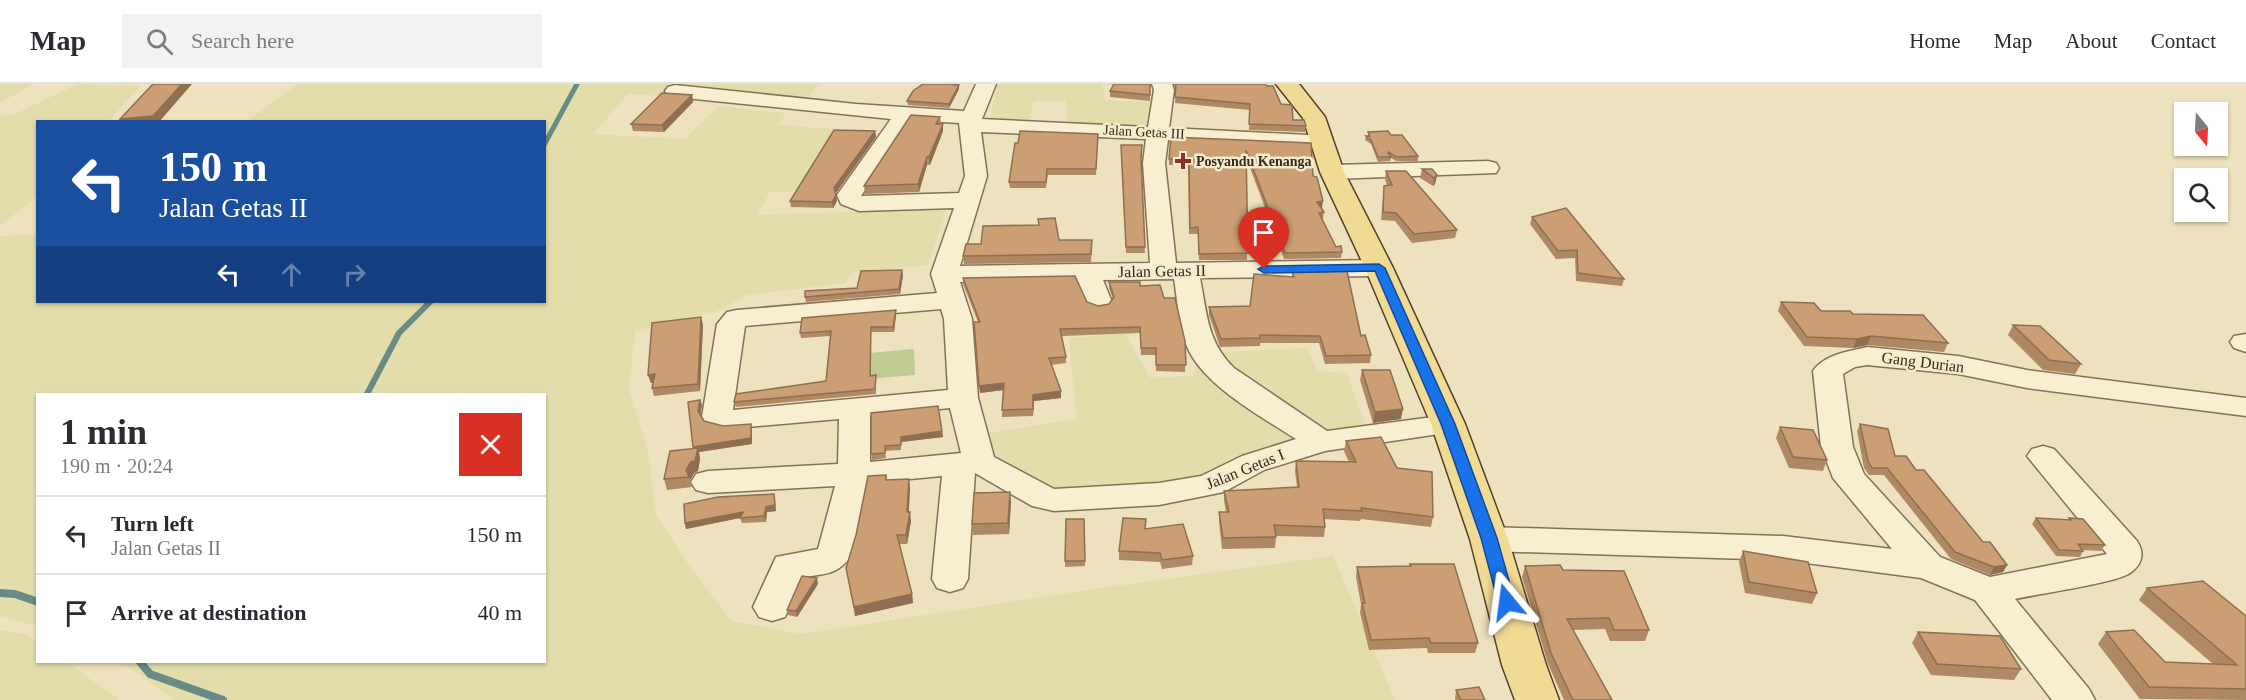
<!DOCTYPE html>
<html lang="en">
<head>
<meta charset="utf-8">
<style>
	:root { --surface:#fff; --page:#f2f2f3; --text:#2b2b33; --muted:#7c7c81; --line:#e1e1e2 }
	body { margin:0; font-family:"Times New Roman",serif; background:var(--page); color:var(--text); height:100vh; display:flex; flex-direction:column; font-size:22px; white-space:nowrap }
	* { box-sizing:border-box; margin:0 }
	p { font-size:20px; color:var(--muted) }
	.icon { flex:none; width:33px; height:33px; fill:none; stroke:currentColor; stroke-width:2; stroke-linecap:round; stroke-linejoin:round }
	.map { position:relative; flex:1; overflow:hidden }
	.drawer { position:absolute; left:36px; top:309px; width:510px; height:270px; display:flex; flex-direction:column; background:var(--surface); border-radius:0px; box-shadow:0 2px 4px #0004 }
	.drawer>* { flex:none }
	.top-card { position:absolute; left:36px; top:36px; width:510px; height:183px; border-radius:0px; box-shadow:0 2px 4px #0004; background:#1a4fa0; color:#fff; overflow:hidden }
	.needle { width:39px; rotate:162deg }
	.controls { position:absolute; left:2174px; top:18px; display:grid; gap:12px }
	.controls a { display:grid; place-items:center; width:54px; height:54px; border-radius:0px; background:var(--surface); box-shadow:0 2px 4px #0004; font-size:30px }
	.pin { position:absolute; display:grid; place-items:center; width:51px; height:51px; color:#fff; margin:-62px -26px; border-radius:50% 50% 50% 0; rotate:-45deg; box-shadow:0 0 6px #0007 }
	.pin .icon { rotate:45deg }
	.me { position:absolute; width:66px; margin:-33px; rotate:344deg; stroke-linejoin:round; filter:drop-shadow(0 0 4px #0008) }
	.turn { display:flex; align-items:center; gap:21px; height:126px; padding:0 24px; font-size:27px }
	.turn .icon { width:78px; height:78px; stroke-width:2.5 }
	.turn b { display:block; font-size:42px; line-height:51px }
	.lanes { display:flex; align-items:center; height:57px; padding:0 24px; background:#0003; justify-content:center; gap:30px; direction:ltr }
	.lanes .off { opacity:.35 }
	.round { display:grid; place-items:center; flex:none; width:63px; height:63px; border-radius:0px; background:var(--page) }
	.headline { display:flex; align-items:center; justify-content:space-between; height:102px; padding:0 24px }
	h1 { font-size:36px; font-weight:700; line-height:45px }
	ul { padding:0; list-style:none }
	li { display:flex; align-items:center; gap:18px; height:78px; padding:0 24px; border-top:2px solid var(--line) }
	li div { flex:1 }
	li b { display:block; font-size:22px }
	li em { font-style:normal }
	header { display:flex; align-items:center; gap:36px; box-sizing:border-box; height:84px; padding:0 30px; background:var(--surface); border-bottom:2px solid var(--line) }
	header strong { font-size:28px }
	nav { display:flex; gap:33px; margin-inline-start:auto; font-size:21px }
	.search { width:420px; height:54px; background:var(--page); display:flex; align-items:center; gap:15px; box-sizing:border-box; padding:0 21px; border-radius:0px; color:var(--muted); font-size:22px }
	.map>svg:first-child { display:block }
</style>
</head>
<body>
<header>
<strong>Map</strong>
<div class="search"><svg class="icon" aria-label="search" viewBox="0 0 24 24"><circle cx="10" cy="10" r="6"/><path d="M15 15l6 6"/></svg>Search here</div>
<nav><a>Home</a><a>Map</a><a>About</a><a>Contact</a></nav>
</header>
<div class="map">
<svg width="2246" height="616" viewBox="0 0 2246 616">
	<rect width="100%" height="100%" fill="#ede2bd"/>
	<path fill="#e2ddab" d="M0 0H33L0 19Z
		M78 0 140 2 109 37 38 38 37 112 0 142V33L15 30Z
		M298 0H819L803 19 628 10 593 50 685 55 719 22 786 29 778 41 833 45 799 107 770 108 757 131 946 125 928 181 853 188 845 199 747 211 717 227 635 247 629 306 648 366 656 431 688 480 731 537 802 550 1094 505 1333 472 1395 616H175L122 578H544V310H38L37 542 0 532V152L37 150 38 218H544V38L247 37Z
		M998 0H1102L1105 16 1154 18V44L1067 42 1066 17H1034L1028 40 989 39Z
		M1125 250 1150 294 1193 292 1196 279 1219 268 1307 264 1317 287 1347 289 1369 351 1203 398 1046 414 991 379 974 351 1077 335 1069 254Z
		M0 546 28 551 37 557 38 578H66L120 616H0Z"/>
	<path fill="#c0ca92" d="M914 265 915 291 844 297 846 271Z"/>
	<g fill="none" stroke-linecap="round" stroke-linejoin="round">
		<path stroke="#698b85" stroke-width="5" d="M544 61 577 0"/>
		<path stroke="#698b85" stroke-width="6" d="M367 310 399 249 430 218"/>
		<path stroke="#698b85" stroke-width="8" d="M0 509 15 510 38 518
			M140 578 150 590 223 616"/>
		<g stroke="#847257" stroke-width="3">
			<path id="minor" d="M976 0H996L982 35 1148 43 1154 6 1152 0H1172L1174 6 1169 44 1328 52 1331 57 1328 62 1320 63 1168 56 1165 79 1176 179 1379 176 1388 179 1392 184 1388 189 1379 192 1200 194C1207 229 1207 258 1234 284L1327 347 1448 331 1459 333 1464 340 1459 347 1325 367 1264 386 1224 408 1159 421 1054 427 1032 422 975 389 968 495 963 504 950 508 937 504 932 495 942 392 868 399 852 470C839 491 825 490 803 493L785 533 772 537 759 533 753 523 776 473 818 465 835 402 708 409 696 406 691 398 696 390 708 387 838 380 839 335 724 345 706 340 702 333 717 240 727 228 737 226 937 209 931 190 954 124 859 127 841 120 837 111 891 35 675 13 668 11 665 7 668 3 675 1 856 20 964 27ZM911 36 959 39 965 92 959 109 861 112ZM981 48 1146 55 1143 79 1150 179 960 182 987 92ZM1174 195C1178 218 1178 245 1189 267 1208 304 1262 333 1296 355L1242 372 1201 392 1159 399 1054 405 994 373 978 314 972 235 960 198 1077 196 1089 224 1099 226 1109 224 1112 218 1103 196ZM941 225 944 235 948 306 733 326 745 242ZM950 324 961 369 870 378V332Z
				M1488 77 1496 79 1499 84 1496 89 1332 95 1324 93 1321 88 1324 83 1332 81Z
				M2246 250V268L2234 264 2230 258 2234 252Z
				M1867 263 1958 272 2027 286 2246 314V332L2027 304 1958 290 1867 281 1855 283 1843 290 1853 363 1864 390 1940 473 1990 493 2107 470 2027 372 2032 365 2043 362 2054 365 2137 457C2145 469 2142 481 2130 489 2116 499 2037 510 2015 515L2089 605 2095 616H2052L1975 516 1921 494 1783 476 1489 467 1477 463 1472 455 1477 447 1489 443 1783 452 1892 465 1833 394 1821 363 1813 287C1825 270 1848 268 1867 263Z"/>
		</g>
		<g stroke="#52402b" stroke-width="3">
			<path id="major" d="M1276 0H1299L1325 33 1344 88 1393 184 1465 340 1508 455 1546 581 1559 616H1515L1502 581 1470 455 1431 340 1365 184 1320 88 1303 34Z"/>
		</g>
		<use href="#minor" fill="#f8efd0" fill-rule="evenodd"/>
		<use href="#major" fill="#f1da94" fill-rule="evenodd"/>
	</g>
	<path fill="#af8864" d="M1111 0H1150V17L1110 13V7L1114 1Z
		M1173 0H1265L1293 36 1306 42 1305 48 1249 46 1250 26 1175 19 1176 5Z
		M959 1V5L949 24 908 21 907 17Z
		M692 11 693 18 664 48 633 47 631 40Z
		M940 33 941 40H943V47L930 81H927L919 108 865 110 864 102Z
		M875 47 876 53 836 109 837 117 833 124 791 123 790 117Z
		M1368 48 1391 51 1418 72V77H1396L1391 74 1390 77 1378 78 1371 60 1365 56 1366 52H1368Z
		M1098 50 1096 91H1048L1046 104H1010L1009 98Z
		M1311 59 1313 92 1322 124H1321L1324 128 1323 135H1322L1336 163 1342 168 1341 174 1284 175 1246 73 1247 176H1199L1198 150H1189L1188 81H1169V75Z
		M1121 61H1142L1141 77 1145 169H1126Z
		M1422 85 1437 91 1435 100 1433 102 1420 94Z
		M1386 87 1457 146 1455 154 1412 159 1395 137 1381 136 1384 102H1387L1385 95Z
		M1532 133 1624 195 1622 202 1576 197 1575 174 1556 175 1530 140Z
		M1038 135 1059 156 1092 163 1091 178 964 180 963 172 981 160 1038 141Z
		M1292 188 1361 252 1371 271 1370 279 1325 280 1319 259H1260V262L1220 263 1209 231V223L1250 222 1292 193Z
		M903 191 900 210 806 218 805 213 857 204Z
		M963 194 1087 218 1098 222 1109 220 1113 215 1109 204V198L1140 202 1164 214 1185 257V288L1156 287V271H1141L1140 249 1062 252 1066 273V279L1051 281 1061 314 1034 317 1033 332 1002 333 1003 306 980 309 978 238 963 200Z
		M1781 218 1821 227 1853 230 1948 259 1944 268 1867 261 1853 264 1804 262 1778 227Z
		M896 231 894 248H871V292L876 291V310L736 323 734 318 826 297 830 252 801 254 800 249Z
		M703 241 700 307 654 312 652 304 653 299H651L648 291Z
		M2013 241 2081 280 2075 290 2043 286 2008 251Z
		M1362 286 1401 335 1373 339 1360 296Z
		M700 316 702 321 700 330 704 337 723 342 752 345V360L699 368 700 375 698 387 694 389 690 396 692 403 667 406 664 395 693 365Z
		M871 329 942 347 943 353 901 358V366L885 367 886 374 872 376Z
		M1860 340 1895 372 1916 386 1983 458 2007 481 2003 488 1990 491 1951 475 1884 391H1869L1864 384 1857 347Z
		M1780 343 1827 376 1823 387 1789 384 1776 354Z
		M1346 357 1397 384 1433 433 1431 443 1361 435 1360 437 1324 435 1325 443 1324 453 1276 452 1275 464 1222 465 1219 438V428H1226L1224 417V407L1297 403 1295 387 1296 377 1349 378 1344 367Z
		M886 391 887 396 910 404 909 428 911 437 907 460H899L912 510 913 519 855 532 846 484Z
		M774 410 776 427 767 428 766 438 742 439 740 434 686 445 685 439Z
		M1011 418 1009 450 973 451 972 440Z
		M2036 434 2068 436 2069 434 2105 461 2101 467 2082 466 2083 467 2080 473 2056 472 2032 440Z
		M1066 435H1084L1085 482 1065 483Z
		M1145 445 1193 472 1192 481 1162 485 1160 478 1119 476V467Z
		M1743 467 1817 509 1812 520 1745 509 1739 478Z
		M1410 480 1478 559 1475 569H1428L1427 564 1369 566 1360 529 1361 520 1356 493 1357 483 1409 482Z
		M1525 482 1563 486 1649 546 1645 557H1610L1605 545 1573 546 1612 616H1564L1548 580 1522 493Z
		M818 500 797 533 788 531 787 526Z
		M2147 504 2246 532V616L2140 615 2098 560 2106 548 2165 578 2213 580 2139 516Z
		M1918 548 2021 585 2014 596 1931 591 1912 559Z
		M1456 606 1485 616H1455Z"/>
	<path fill="#8e6f51" d="M182 0H192L159 38H121L120 35Z
		M959 1V5L949 24V20Z
		M692 11 693 18 664 48 662 41Z
		M943 40V47L930 81 929 73Z
		M875 47 876 53 835 110 834 104Z
		M927 73V81L919 108 918 100Z
		M1437 91 1435 100 1433 102 1434 94Z
		M836 111 837 117 833 124 832 118Z
		M1323 117 1322 124H1316L1317 118Z
		M902 186 903 191 900 210 899 205Z
		M896 226V231L894 248 893 243Z
		M701 233 703 241 700 307 698 300Z
		M871 243V297L870 292Z
		M1871 252 1867 261 1853 264 1857 255Z
		M655 290 657 298 651 299 648 291Z
		M1004 299V306L980 309 979 302Z
		M1061 307V314L1034 317 1033 332V311Z
		M700 316 702 321 700 333 698 327Z
		M1403 325 1401 335 1373 339 1375 328Z
		M751 340 752 360 699 368 700 375 698 387 694 389 690 396 686 386 694 369 693 363Z
		M942 347 943 353 901 358V366V353Z
		M909 395 910 404 908 437 907 428Z
		M1010 408 1011 418 1009 450 1008 439Z
		M774 410 776 427 767 428 766 438 764 432 766 423Z
		M743 428 744 433 686 445 685 439Z
		M910 428 911 437 907 460 906 451Z
		M2007 481 2003 488 1990 491 1994 483Z
		M817 494 818 500 797 533 796 527Z
		M912 510 913 519 855 532 854 523Z"/>
	<path fill="#cb9e74" stroke="#8e6f51" stroke-width="1.5" d="M153 0H182L153 32 120 35Z
		M923 0H948L959 1 949 20 907 17 913 7Z
		M1114 0H1150V11L1110 7Z
		M1176 0H1265L1267 2H1273L1281 20 1292 21 1293 36H1304L1306 42 1249 40 1250 20 1175 13Z
		M662 9 692 11 662 41 631 40Z
		M911 31 940 33 936 40H943L929 73H927L918 100 864 102Z
		M834 46 875 47 834 104 836 111 832 118 790 117Z
		M1020 47 1098 50 1096 85H1047L1046 98H1009L1015 59H1018Z
		M1388 47 1391 51H1402L1418 72 1396 73 1389 68 1388 69 1391 73H1378L1371 56 1366 52H1370L1368 48Z
		M1171 53 1311 59 1313 92 1317 93 1323 117 1317 118 1324 128 1319 129 1336 163 1341 162 1342 168 1285 169 1246 66 1248 169 1199 170 1198 143 1190 144 1189 75H1169Z
		M1121 61H1142L1141 74 1145 163H1126Z
		M1422 85H1432L1437 91 1434 94Z
		M1386 87H1406L1457 146 1414 150 1396 129 1383 128 1384 102 1392 101Z
		M1566 124 1624 195 1578 189 1577 166 1558 167 1532 133Z
		M1055 134 1059 156H1092L1091 170 963 172 966 160H981L983 142 1039 141 1038 135Z
		M902 186 899 205 805 213V207L857 204 861 187Z
		M1347 187 1361 252 1365 251 1371 271 1326 272 1320 252 1260 251V254L1221 255 1209 223 1250 222 1254 190 1294 193 1292 188Z
		M1075 192 1087 218 1098 222 1109 220 1114 213 1109 198H1140V202L1160 201 1164 214H1175L1185 257 1186 281H1156V264H1141L1140 243 1060 245 1066 273 1049 274 1061 307 1033 311V325L1002 326 1004 299 979 302 974 238H980L963 194Z
		M1781 218 1814 219 1821 227H1850L1853 230 1923 231 1948 259 1871 252 1857 255 1807 253Z
		M896 226 893 243H871L870 292 876 291 875 305 734 318 736 310 826 297 831 247 800 249 802 234Z
		M701 233 698 300 652 304 655 290 648 291 652 239Z
		M2013 241 2040 242 2081 280 2049 276Z
		M1362 286H1390L1403 325 1375 328Z
		M700 316 698 327 704 337 723 342 751 340V354L693 363 688 318Z
		M938 322 942 347 901 353V361L885 362V369L871 370V329Z
		M1860 340 1888 345 1895 372H1906L1916 386H1924L1983 458H1990L2007 481 1994 483 1955 468 1887 384H1872L1868 377Z
		M1780 343 1813 346 1827 376 1793 373Z
		M1381 353 1397 384 1432 388 1433 433 1361 424 1362 427 1323 425 1325 443 1274 441 1276 453 1223 454 1219 428H1229L1224 407 1299 403 1296 377 1356 378 1346 357Z
		M698 364 695 377 691 378 686 386 689 393 664 395 670 367Z
		M886 391V396L909 395 907 428H910L906 451H897L912 510 854 523 846 484 856 451 868 392Z
		M1010 408 1008 439 972 440 974 409Z
		M774 410 775 421 766 423 764 432 740 434 743 428 685 439 684 420 718 413Z
		M1123 434 1146 435 1145 445 1183 440 1193 472 1162 476 1160 469 1119 467Z
		M2036 434 2071 436 2069 434 2083 435 2105 461 2078 460 2083 467 2059 466Z
		M1066 435H1084L1085 477H1065Z
		M1743 467 1808 478 1817 509 1749 498Z
		M1410 480H1454L1478 559H1431L1429 554 1371 556 1362 519H1365L1357 483 1411 482Z
		M1560 481 1563 486 1624 487 1649 546H1614L1609 534 1567 535 1612 616H1573L1551 569 1525 482Z
		M802 492 817 494 796 527 787 526Z
		M2203 497 2246 532V605L2149 603 2106 548 2134 546 2165 578 2237 581 2147 504Z
		M1918 548 2000 552 2021 585 1937 580Z
		M1479 603 1485 616H1461L1456 606Z"/>
	<path fill="#1a73e8" stroke="#114b97" stroke-width="1.5" d="M1379 180 1385 184 1455 340 1497 454 1515 518 1513 522H1501L1498 518 1481 454 1441 340 1375 187 1264 189 1258 185 1264 182Z"/>
	<path fill="#922e28" stroke="#f4eccd" stroke-width="2" d="M1180 68h6v6h6v6h-6v6h-6v-6h-6v-6h6z"/>
	<g text-anchor="middle" dominant-baseline="central" stroke-width="5" stroke-linejoin="round" paint-order="stroke">
		<g font-size="14" fill="#34291b" stroke="#f4eccd">
			<text transform="translate(1144 48) rotate(3)">Jalan Getas III</text>
		</g>
		<g font-size="14" font-weight="bold" fill="#34291b" stroke="#f4eccd" text-anchor="start">
			<text x="1196" y="77">Posyandu Kenanga</text>
		</g>
		<g font-size="16" fill="#34291b" stroke="#f4eccd">
			<text transform="translate(1162 187) rotate(-1)">Jalan Getas II</text>
			<text transform="translate(1923 278) rotate(7)">Gang Durian</text>
			<text transform="translate(1245 385) rotate(-22)">Jalan Getas I</text>
		</g>
	</g>
</svg>
<div class="controls">
<a><svg class="needle" viewBox="-14 -14 28 28"><path d="M0-13l5 13h-10z" fill="#e53935"/><path d="M0 13l5-13h-10z" fill="#7c7c81"/></svg></a>
<a><svg class="icon" aria-label="search" viewBox="0 0 24 24"><circle cx="10" cy="10" r="6"/><path d="M15 15l6 6"/></svg></a>
</div>
<div class="pin" style="left:1264px;top:185px;background:#d93025"><svg class="icon" aria-label="arrive" viewBox="0 0 24 24"><path d="M6 21V4h12l-3 4 3 4H6"/></svg></div>
<svg class="me" style="left:1507px;top:518px" viewBox="-20 -20 40 40"><path d="M0-17L14 15 0 8-14 15z" fill="#1a73e8" stroke="#fff" stroke-width="4"/></svg>
<div class="top-card">
<div class="turn"><svg class="icon" aria-label="left" viewBox="0 0 24 24"><path d="M17 20v-9H6M10 6l-5 5 5 5"/></svg><div><b>150 m</b>Jalan Getas II</div></div>
<div class="lanes"><svg class="icon" aria-label="left" viewBox="0 0 24 24"><path d="M17 20v-9H6M10 6l-5 5 5 5"/></svg><svg class="icon off" aria-label="ahead" viewBox="0 0 24 24"><path d="M12 20V5M6 11l6-6 6 6"/></svg><svg class="icon off" aria-label="right" viewBox="0 0 24 24"><path d="M7 20v-9h11M14 6l5 5-5 5"/></svg></div>
</div>
<section class="drawer">
<div class="headline"><div><h1>1 min</h1><p>190 m · 20:24</p></div><a class="round" style="background:#d93025;color:#fff"><svg class="icon" aria-label="close" viewBox="0 0 24 24"><path d="M6 6l12 12M18 6L6 18"/></svg></a></div>
<ul>
<li><svg class="icon" aria-label="left" viewBox="0 0 24 24"><path d="M17 20v-9H6M10 6l-5 5 5 5"/></svg><div><b>Turn left</b><p>Jalan Getas II</p></div><em>150 m</em></li>
<li><svg class="icon" aria-label="arrive" viewBox="0 0 24 24"><path d="M6 21V4h12l-3 4 3 4H6"/></svg><div><b>Arrive at destination</b></div><em>40 m</em></li>
</ul>
</section>
</div>
</body>
</html>
